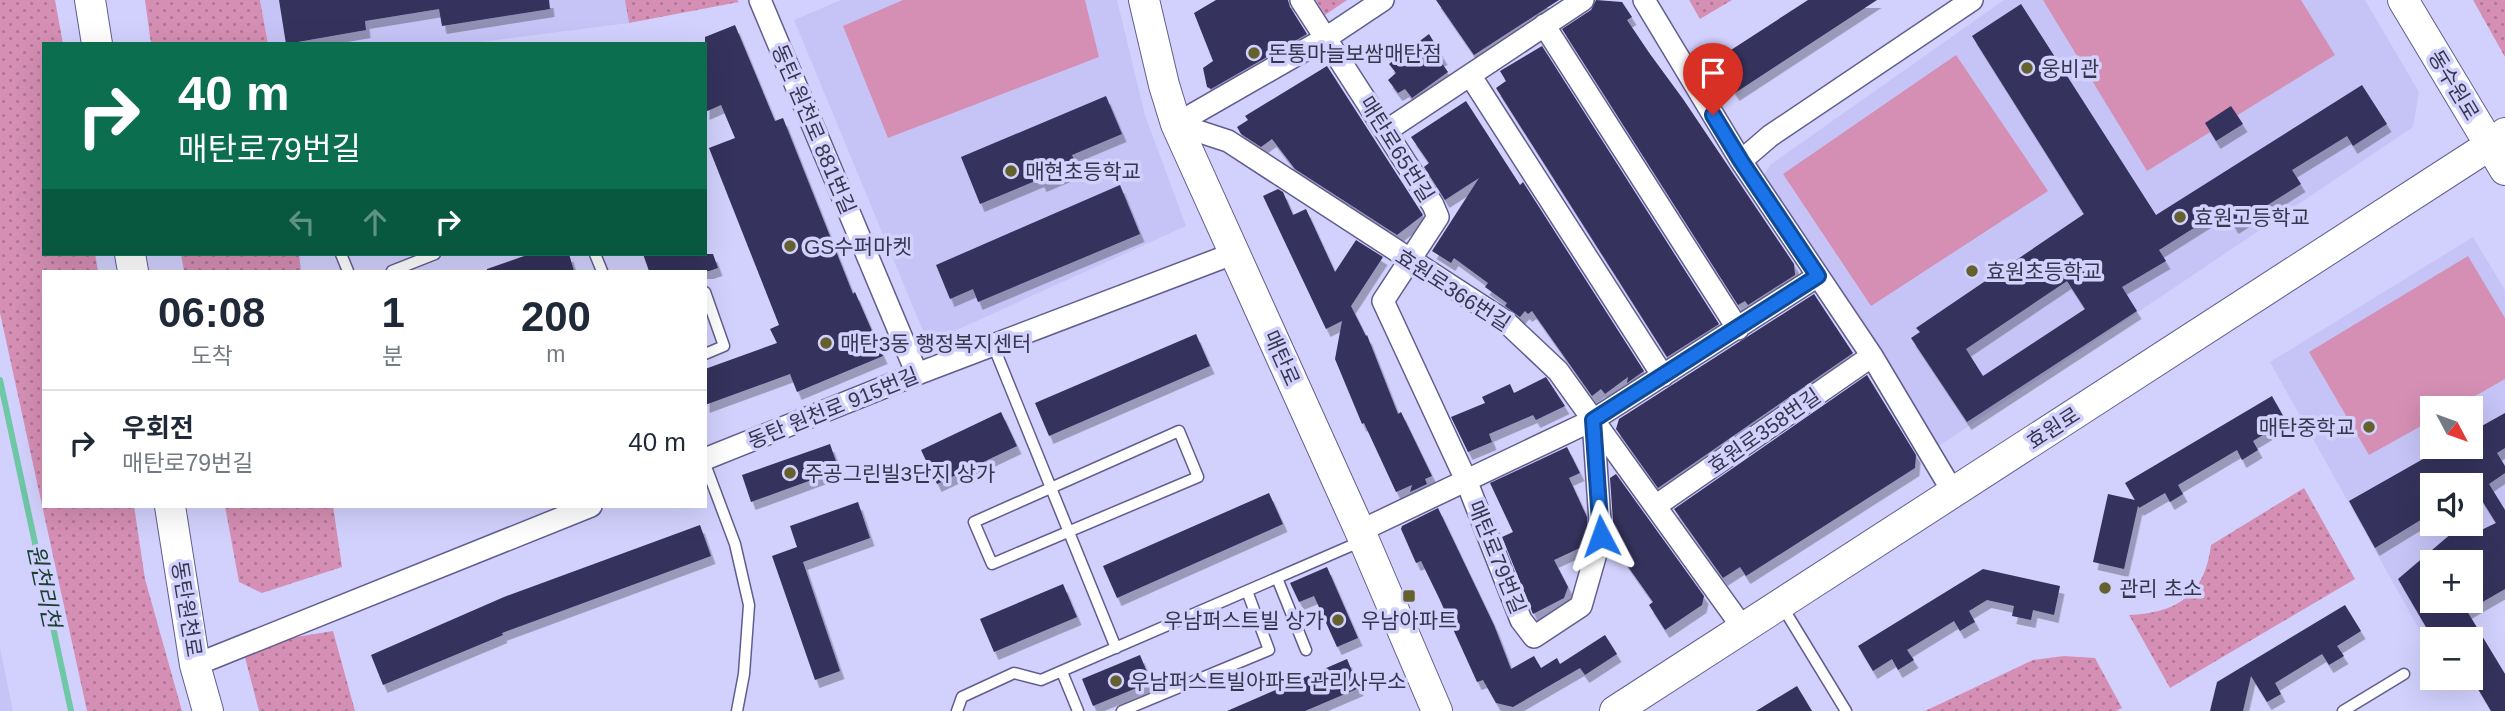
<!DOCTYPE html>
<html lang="ko">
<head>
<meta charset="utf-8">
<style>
	:root { --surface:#fff; --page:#f2f2f3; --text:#1f2937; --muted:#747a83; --line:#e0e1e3 }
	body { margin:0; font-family:Arial,"Noto Sans KR",sans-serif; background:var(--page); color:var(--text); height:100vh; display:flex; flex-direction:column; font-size:26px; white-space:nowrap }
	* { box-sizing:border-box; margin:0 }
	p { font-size:23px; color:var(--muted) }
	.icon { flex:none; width:38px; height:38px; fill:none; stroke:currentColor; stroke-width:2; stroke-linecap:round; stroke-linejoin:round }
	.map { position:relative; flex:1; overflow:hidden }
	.drawer { position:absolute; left:42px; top:270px; width:665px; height:238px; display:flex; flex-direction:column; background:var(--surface); border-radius:0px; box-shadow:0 7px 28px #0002 }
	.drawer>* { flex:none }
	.guide { position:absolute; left:42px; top:42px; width:665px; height:214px; border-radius:0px; box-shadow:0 7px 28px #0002; background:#0b6e4f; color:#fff; overflow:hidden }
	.needle { width:46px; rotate:131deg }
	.controls { position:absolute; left:2420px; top:396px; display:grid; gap:14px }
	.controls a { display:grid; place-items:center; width:63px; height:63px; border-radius:0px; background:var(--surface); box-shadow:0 7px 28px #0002; font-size:35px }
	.pin { position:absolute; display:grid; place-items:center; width:60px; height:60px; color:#fff; margin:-72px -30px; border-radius:50% 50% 50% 0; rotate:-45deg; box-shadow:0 0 7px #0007 }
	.pin .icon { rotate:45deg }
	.me { position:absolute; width:77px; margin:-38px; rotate:356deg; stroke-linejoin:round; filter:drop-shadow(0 0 5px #0008) }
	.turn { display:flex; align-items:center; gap:24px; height:147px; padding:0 21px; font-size:32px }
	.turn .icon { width:91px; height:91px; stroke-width:2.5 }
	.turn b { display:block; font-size:49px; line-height:60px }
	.lanes { display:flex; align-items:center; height:66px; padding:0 21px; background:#0003; justify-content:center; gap:35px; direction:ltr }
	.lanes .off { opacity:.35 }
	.eta { display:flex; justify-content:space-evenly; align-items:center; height:119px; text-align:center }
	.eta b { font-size:42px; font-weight:800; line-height:49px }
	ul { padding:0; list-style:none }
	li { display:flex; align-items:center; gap:21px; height:105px; padding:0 21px; border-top:2px solid var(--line) }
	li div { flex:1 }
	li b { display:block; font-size:26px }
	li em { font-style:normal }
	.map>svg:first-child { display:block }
</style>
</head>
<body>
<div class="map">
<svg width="2505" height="711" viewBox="0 0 2505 711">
	<defs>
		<pattern id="park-dots" width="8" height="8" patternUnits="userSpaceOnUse" patternTransform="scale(1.75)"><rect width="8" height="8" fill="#d58fb4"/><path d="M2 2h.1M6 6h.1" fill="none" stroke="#ae7695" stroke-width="1.8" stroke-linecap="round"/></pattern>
		<filter id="shadow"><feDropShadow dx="4.5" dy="8" stdDeviation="0" flood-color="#0004"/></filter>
	</defs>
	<rect width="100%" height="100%" fill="#d2d1fd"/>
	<path fill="#c6c4f6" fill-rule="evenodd" d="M260 0H625L629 23 466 44H268Z
		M841 0H1117L1145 115 1186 226 928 343 794 20Z
		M2004 0H2365L2419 92 2413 127 1939 446 1763 176 1770 165Z
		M2473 237 2505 290V588L2424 638 2270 362ZM2432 408H2471V446H2432ZM2432 485H2471V523H2432ZM2432 562H2471V600H2432Z
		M0 648 13 711H0Z"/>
	<path fill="url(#park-dots)" d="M0 0H55L63 44H44V254H95L98 271H44V506H134L145 579 182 711H87L0 313Z
		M145 0H260L268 44H151Z
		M625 0H737L739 2 629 23Z
		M1316 0H1347L1325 15Z
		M1689 0H1732L1700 19Z
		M2473 0H2505V57Z
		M181 254H299L301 271H184Z
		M2304 488 2355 579 2170 688 2129 615C2177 613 2205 595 2211 545Z
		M225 506H333L342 567 262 593 239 582Z
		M333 631 355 711H259L242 646Z
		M2064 656 2095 658 2122 708 2116 711H1925L2033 660Z"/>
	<path fill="#d58fb4" d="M903 0H1085L1099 57 888 138 843 26Z
		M2043 0H2301L2335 55 2147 171Z
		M1956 55 2048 191 1871 306 1783 174Z
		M2468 256 2505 318V379L2454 408H2432V420L2369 455 2309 352Z"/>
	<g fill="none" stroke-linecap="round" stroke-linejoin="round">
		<path stroke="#6ec7a5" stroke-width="6" d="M0 380 71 711"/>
	</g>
	<path fill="#35305d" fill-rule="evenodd" filter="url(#shadow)" d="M279 0H549L550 9 442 26 439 9 365 21 366 30 286 44Z
		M1216 0H1288L1290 7 1307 34 1211 89 1207 87 1203 68 1213 61 1194 13Z
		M1436 0H1559L1474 55Z
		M1596 0 1622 2 1632 17 1627 20 1650 54 1683 99 1794 264 1795 275 1748 305 1745 301 1738 305 1562 29 1591 10Z
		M1808 0H1877L1735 93 1714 61Z
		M2021 4 2156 215 2362 85 2387 124 2353 146 2347 136 2292 170 2301 184 2234 226 2224 209 2159 250 2166 261 2122 287 2137 311 1967 422 1911 338 1920 332 1916 328 2084 214 1972 36ZM2067 281 2085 309 1983 376 1966 349Z
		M735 25 775 121 783 118 853 294 855 292 883 356 797 392 790 374 705 405V369L777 343 770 329 779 325 709 148 735 138 721 105 705 112V37Z
		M1429 34 1443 57 1439 59 1448 72 1412 98 1405 89 1398 93 1388 80 1396 73 1389 64Z
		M1542 46 1719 324 1667 357 1496 88 1506 81 1500 71Z
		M1327 66 1423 215 1397 235 1295 169 1272 139 1261 147 1241 134 1237 127 1248 120 1245 116Z
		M1106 96 1122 134 1072 155 1078 169 1042 184 1040 179 980 204 961 157Z
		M1466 101 1520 185 1523 182 1644 371 1627 383 1628 377 1605 394 1601 389 1592 396 1532 311 1528 314 1525 311 1520 317 1505 306 1507 303 1485 287 1488 283 1454 258 1451 263 1432 251 1479 178 1445 200 1424 167 1429 163 1411 137Z
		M2231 106 2243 124 2216 141 2205 123Z
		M1120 185 1140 234 978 302 973 289 950 299 936 265Z
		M1278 189 1283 192 1293 215 1306 209 1335 272 1356 240 1383 257 1351 306 1366 336 1367 335 1398 414 1401 412 1432 476 1425 479 1427 484 1410 492 1412 485 1396 492 1364 423 1362 424 1335 359 1342 321 1326 329 1263 196Z
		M530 254H569L574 271H487V269Z
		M643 254H713L718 268 709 271H649Z
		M1814 294 1853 353 1658 488 1616 429 1619 419Z
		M1196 334 1210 366 1049 436 1035 403Z
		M1867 375 1916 455 1915 468 1746 576 1740 567 1723 578 1674 509Z
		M1546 377 1565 406 1536 420 1533 415 1489 434 1492 442 1468 452 1451 417 1485 403 1482 397 1510 384 1514 393Z
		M2272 396 2286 421 2253 441 2258 450 2242 460 2237 450 2178 485 2183 494 2170 502 2165 493 2139 508 2138 506 2124 569 2093 562 2108 494 2135 500 2125 483Z
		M1001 412 1017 446 937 484 921 450Z
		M2505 413V448L2497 453 2505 466V473L2489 484 2505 510V589L2467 611 2505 674V711H2491L2471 677V639H2433L2398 579 2452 533 2477 532 2496 523 2476 491 2471 494V485H2432V513L2375 548 2349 501 2446 446H2471V432ZM2432 562H2471V600H2432Z
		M830 444 839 470 751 502 742 475Z
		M1567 447 1580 473 1569 478 1587 517 1588 535 1584 546 1554 560 1568 587 1564 598 1533 614 1502 537 1513 532 1490 483Z
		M1616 474 1704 596 1702 605 1665 630 1649 605 1653 602 1612 544 1614 535 1610 478Z
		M1269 493 1283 524 1117 598 1103 566Z
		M858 502 870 538 803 562 840 671 815 680 772 556 797 547 790 526Z
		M1438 508 1494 625 1511 669 1534 656 1541 668 1557 658 1560 664 1605 635 1617 654 1585 675 1580 668 1513 707 1496 703 1483 680 1477 682 1439 598 1421 561 1416 563 1401 529 1402 526Z
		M700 525 711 556 502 633 503 635 383 685 371 655 504 597Z
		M1327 567 1358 638 1337 647 1314 596 1299 602 1290 583Z
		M1983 569 2060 586 2054 615 2033 610 2031 620 2012 616 2014 606 1987 600 1969 611 1975 622 1968 626 1960 631 1954 621 1907 650 1914 660 1898 670 1892 659 1873 671 1858 646Z
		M1063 584 1077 617 994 652 980 619Z
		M2345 605 2361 631 2337 646 2344 656 2329 665 2322 654 2275 683 2281 694 2267 702 2251 676 2243 711H2210L2217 682Z
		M1140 655 1151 682 1093 706 1082 679Z
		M1347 659 1359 688 1305 711H1227Z
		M1797 686 1812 711H1756Z"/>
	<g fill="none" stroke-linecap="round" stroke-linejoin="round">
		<g stroke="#615e8f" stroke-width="13">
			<path id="lane" d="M341 254 348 271
				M595 254 602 271
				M392 271 435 254
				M705 292 724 346 705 354
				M993 345 1116 648
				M1179 431 1198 477 992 564 974 522Z
				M705 464 735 544 749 605 744 674 737 711
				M1277 578 1306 650
				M1782 606 1846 711
				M1062 672 1078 711
				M957 711 962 697 1014 673 1041 680 1362 541
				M1122 711 1269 650 1247 591
				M2343 711 2404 674"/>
		</g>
		<g stroke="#615e8f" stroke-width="24">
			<path id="street" d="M760 0 917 374
				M1301 0 1433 205 1438 217 1383 301 1466 480 1521 620 1534 637 1581 606 1601 536 1593 420
				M1644 0 1741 161 1872 356 1953 492
				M1544 25 1738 329
				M1470 75 1663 376
				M1176 124 1228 141 1505 321 1558 371 1743 628
				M1176 124 1326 38 1383 0
				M1386 131 1583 0
				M1741 161 1770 136 1972 0
				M705 459 917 374 1235 253
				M1657 505 1872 356
				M1360 531 1593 420 1818 276
				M195 665 591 506"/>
		</g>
		<g stroke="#615e8f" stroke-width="32">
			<path id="secondary" d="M90 0 97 44
				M1144 0 1164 85 1176 124 1360 531 1437 711
				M2403 0 2505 170
				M130 254 133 271
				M170 506 195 665 208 711
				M1615 711 2490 145 2505 133"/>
		</g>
		<use href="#lane" stroke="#fff" stroke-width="10"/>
		<use href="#street" stroke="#fff" stroke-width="21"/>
		<use href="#secondary" stroke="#fff" stroke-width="30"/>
	</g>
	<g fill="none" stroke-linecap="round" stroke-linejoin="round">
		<g stroke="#114b97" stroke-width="18">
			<path id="route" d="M1601 536 1593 420 1818 276 1741 161 1713 115"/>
		</g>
		<use href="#route" stroke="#1a73e8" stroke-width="12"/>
	</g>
	<g fill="#64612e" stroke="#d2d1fd" stroke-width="2.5">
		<circle cx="1254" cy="53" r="7"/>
		<circle cx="2027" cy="68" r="7"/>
		<circle cx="1011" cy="171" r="7"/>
		<circle cx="2180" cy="217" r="7"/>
		<circle cx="790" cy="246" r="7"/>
		<circle cx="1972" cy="271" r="7"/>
		<circle cx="826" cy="343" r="7"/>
		<circle cx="2369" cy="427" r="7"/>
		<circle cx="790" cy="473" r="7"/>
		<circle cx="2105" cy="588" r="7"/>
		<rect x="1402" y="589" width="14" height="14" rx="3.5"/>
		<circle cx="1338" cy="620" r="7"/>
		<circle cx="1116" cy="681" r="7"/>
	</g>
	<g text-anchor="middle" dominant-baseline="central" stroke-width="7" stroke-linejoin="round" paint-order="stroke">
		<g font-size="21" fill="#37364c" stroke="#d2d1fd" text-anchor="start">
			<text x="1268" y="53">돈통마늘보쌈매탄점</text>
			<text x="2041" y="68">웅비관</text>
			<text x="1025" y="171">매현초등학교</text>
			<text x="2194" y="217">효원고등학교</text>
			<text x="804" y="246">GS수퍼마켓</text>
			<text x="1986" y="271">효원초등학교</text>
			<text x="840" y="343">매탄3동 행정복지센터</text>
			<text x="2355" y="427" text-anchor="end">매탄중학교</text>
			<text x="804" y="473">주공그린빌3단지 상가</text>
			<text x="2119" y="588">관리 초소</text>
			<text x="1324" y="620" text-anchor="end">우남퍼스트빌 상가</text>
			<text x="1409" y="620" text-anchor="middle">우남아파트</text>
			<text x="1130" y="681">우남퍼스트빌아파트 관리사무소</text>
		</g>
		<g font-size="21" fill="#37364c" stroke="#d2d1fd">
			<text transform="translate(2454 85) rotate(59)">동수원로</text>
			<text transform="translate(814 129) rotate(67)">동탄 원천로 881번길</text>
			<text transform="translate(1397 149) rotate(58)">매탄로65번길</text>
			<text transform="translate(1453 290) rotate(33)">효원로366번길</text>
			<text transform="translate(1282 358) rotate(66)">매탄로</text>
			<text transform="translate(833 408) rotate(-22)">동탄 원천로 915번길</text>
			<text transform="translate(2053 428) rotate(-33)">효원로</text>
			<text transform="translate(1764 431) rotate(-35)">효원로358번길</text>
			<text transform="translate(1497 557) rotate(68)">매탄로79번길</text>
			<text transform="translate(187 609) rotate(81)">동탄원천로</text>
		</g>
		<g font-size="23" font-style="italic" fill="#1a4233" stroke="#d2d1fd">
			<text transform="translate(44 586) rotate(78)">원천리천</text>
		</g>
	</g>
</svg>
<div class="controls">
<a><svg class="needle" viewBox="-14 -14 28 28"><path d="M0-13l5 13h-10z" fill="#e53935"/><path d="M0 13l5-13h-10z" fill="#747a83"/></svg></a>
<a><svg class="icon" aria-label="sound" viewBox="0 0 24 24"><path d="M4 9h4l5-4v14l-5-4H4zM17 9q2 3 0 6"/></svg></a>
<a>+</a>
<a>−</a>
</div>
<div class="pin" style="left:1713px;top:115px;background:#d93025"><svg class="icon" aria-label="arrive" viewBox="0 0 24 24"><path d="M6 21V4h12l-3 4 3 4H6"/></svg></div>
<svg class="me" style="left:1601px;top:536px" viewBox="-20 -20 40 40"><path d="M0-17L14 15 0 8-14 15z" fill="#1a73e8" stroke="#fff" stroke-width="4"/></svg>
<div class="guide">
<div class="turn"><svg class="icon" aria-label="right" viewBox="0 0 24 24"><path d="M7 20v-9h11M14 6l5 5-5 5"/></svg><div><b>40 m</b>매탄로79번길</div></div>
<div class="lanes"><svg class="icon off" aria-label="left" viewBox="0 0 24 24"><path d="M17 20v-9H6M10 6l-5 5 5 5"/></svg><svg class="icon off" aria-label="ahead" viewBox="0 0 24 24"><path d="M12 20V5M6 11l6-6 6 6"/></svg><svg class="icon" aria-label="right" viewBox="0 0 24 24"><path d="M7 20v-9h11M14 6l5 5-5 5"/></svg></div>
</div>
<section class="drawer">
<div class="eta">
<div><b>06:08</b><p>도착</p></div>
<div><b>1</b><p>분</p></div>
<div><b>200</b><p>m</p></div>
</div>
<ul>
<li><svg class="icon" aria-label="right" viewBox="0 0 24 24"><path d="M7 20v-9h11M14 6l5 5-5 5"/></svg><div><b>우회전</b><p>매탄로79번길</p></div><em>40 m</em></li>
</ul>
</section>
</div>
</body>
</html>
